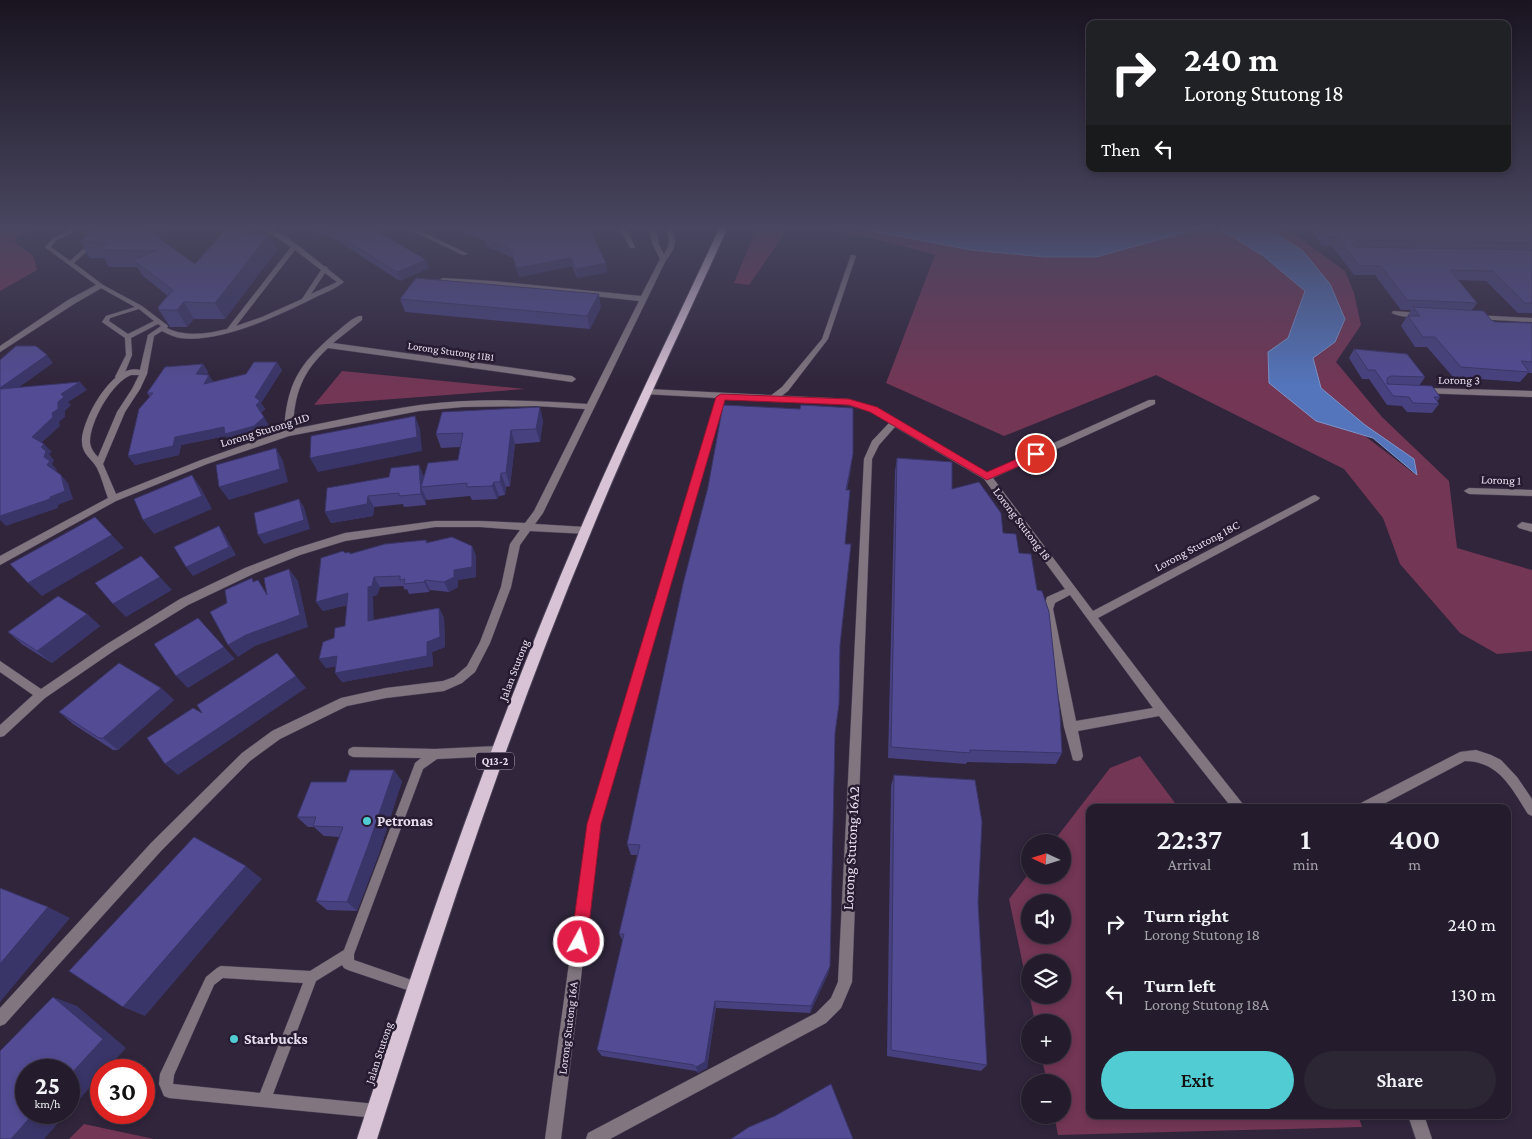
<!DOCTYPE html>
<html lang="en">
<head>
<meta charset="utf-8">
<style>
	:root { --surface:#241c2c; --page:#2c2534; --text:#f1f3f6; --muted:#a3a1a9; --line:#413a48; --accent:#51ccd2 }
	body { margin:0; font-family:"Crimson Pro",serif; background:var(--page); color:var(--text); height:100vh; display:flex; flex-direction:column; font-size:19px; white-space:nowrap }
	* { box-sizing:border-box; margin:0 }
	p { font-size:16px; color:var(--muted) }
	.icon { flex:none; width:28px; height:28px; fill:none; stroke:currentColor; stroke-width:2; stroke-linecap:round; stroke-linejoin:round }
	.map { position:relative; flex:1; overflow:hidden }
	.details { position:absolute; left:1086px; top:804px; width:425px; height:315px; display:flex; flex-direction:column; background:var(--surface); border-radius:10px; box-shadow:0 2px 8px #0003,0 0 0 1px var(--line) }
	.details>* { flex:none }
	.banner { position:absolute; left:1086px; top:20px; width:425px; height:152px; border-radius:10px; box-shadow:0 2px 8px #0003,0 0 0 1px var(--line); background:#202124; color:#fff; overflow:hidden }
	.needle { width:32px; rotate:274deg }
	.controls { position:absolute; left:1021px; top:834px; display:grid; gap:10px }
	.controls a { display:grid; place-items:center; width:50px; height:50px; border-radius:50%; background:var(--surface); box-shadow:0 2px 8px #0003,0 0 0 1px var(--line); font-size:25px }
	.speed { position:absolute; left:15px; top:1059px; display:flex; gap:10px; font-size:25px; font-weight:700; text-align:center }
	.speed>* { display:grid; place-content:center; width:65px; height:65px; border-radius:50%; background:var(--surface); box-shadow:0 2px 8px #0003,0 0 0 1px var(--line); line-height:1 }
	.speed small { font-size:12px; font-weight:400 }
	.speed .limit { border:8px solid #d22; background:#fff; color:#111 }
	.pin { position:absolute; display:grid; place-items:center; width:42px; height:42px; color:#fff; margin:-21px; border:2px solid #fff; border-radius:50%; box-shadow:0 1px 5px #0007 }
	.me { position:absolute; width:55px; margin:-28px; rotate:7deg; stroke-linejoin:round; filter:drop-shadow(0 0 4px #0008) }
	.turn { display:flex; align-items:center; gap:18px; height:105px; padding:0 15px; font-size:22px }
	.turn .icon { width:65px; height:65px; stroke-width:2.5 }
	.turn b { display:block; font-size:35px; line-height:42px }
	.then { display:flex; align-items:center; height:48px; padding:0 15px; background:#0003; gap:10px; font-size:19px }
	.eta { display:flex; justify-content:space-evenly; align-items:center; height:85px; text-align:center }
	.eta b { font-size:30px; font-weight:600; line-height:35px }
	.button { display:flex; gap:10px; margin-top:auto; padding:10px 15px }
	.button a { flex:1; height:58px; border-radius:30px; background:var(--accent); color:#111; font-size:20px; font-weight:600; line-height:58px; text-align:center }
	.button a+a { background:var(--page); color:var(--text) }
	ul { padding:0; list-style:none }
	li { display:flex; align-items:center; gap:15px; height:70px; padding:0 15px }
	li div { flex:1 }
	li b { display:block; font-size:19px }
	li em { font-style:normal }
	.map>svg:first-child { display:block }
</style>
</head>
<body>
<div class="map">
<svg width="1532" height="1139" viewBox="0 0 1532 1139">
	<rect width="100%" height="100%" fill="#30253b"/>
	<path fill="#733655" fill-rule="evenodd" d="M0 227H39L13 240 33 256 37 270 0 291Z
		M747 227H852L971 250 1045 257H1096L1205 227H1217L1241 240 1305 291 1288 338 1268 352 1316 421 1365 436 1416 475 1365 425 1321 388 1312 358 1335 342 1303 251 1266 227H1284L1345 271 1354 293 1361 325 1336 362 1382 417 1449 481 1457 548 1532 570V651L1497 654 1460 633 1400 564 1383 518 1344 469 1156 375 1004 436 886 383 935 255 861 235 817 230H787L749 285 734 283 754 234Z
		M342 371 525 389 314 405Z
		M1140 756 1178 807 1090 808V1115H1358L1362 1127 1058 1135 1054 1115H1062V1082H1047L1041 1055H1062V1022H1035L1009 899 1030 872V875H1062V842H1053L1110 768ZM1030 902H1062V935H1030ZM1062 962V995H1030V962Z
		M84 1124 154 1139H69Z"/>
	<path fill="#5475bb" stroke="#8095cb" d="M852 227H1205L1096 257H1045L971 250Z
		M1217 227H1266L1303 251 1330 284 1345 319 1335 342 1313 358 1321 388 1365 425 1414 459 1417 475 1373 438 1316 421 1269 383 1268 352 1288 338 1305 291 1263 256Z"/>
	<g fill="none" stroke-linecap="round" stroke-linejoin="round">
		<g stroke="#4d4358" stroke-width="1">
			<path id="service" d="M75 227H82L56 241 51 247 70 261 107 227H113L74 263 103 285 142 306 167 325 168 326 167 328C185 337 207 334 227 329L291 247 260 227C280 227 309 255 324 266L327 267 328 269 344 282C334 290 321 294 310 300 275 317 220 343 180 338 174 337 168 334 162 331L154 336 147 374 143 376H141L139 374 148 335 161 326 158 324 131 338 132 355 123 377 119 379 115 377 126 355 125 338 102 322 106 316 135 307 99 287 46 248 45 247 52 239ZM295 250 321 270 302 299 262 317 236 326ZM325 273 337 282 311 294ZM139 309 154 321 128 334 109 321 110 318Z
				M851 255 856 256 828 339 788 391 775 401H769V397L782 387 822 339Z
				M498 746 502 748 503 751 502 754 498 756 437 759 423 769 354 954V960L420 983 422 987 420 991 416 993 348 970 344 968 342 965 316 981 273 1094 376 1104 381 1106 383 1111 381 1116 376 1118 169 1098 164 1096 159 1084 160 1074 206 977 217 968 221 966 310 971 344 950 414 766 415 763 421 758 353 757 349 755 348 752 349 749 353 747 435 749ZM223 978 303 983 260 1093 173 1084 174 1075 214 985Z"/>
		</g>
		<g stroke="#4d4358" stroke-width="1">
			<path id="minor" d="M404 227H412L468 254 463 255Z
				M619 227H625L635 247 634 248H630Z
				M649 227H655L659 245 664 254C671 244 670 237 664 227H670C678 240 676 248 666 260L543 513 535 524 585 527 590 531 588 534 530 531 520 545 511 587 490 643 475 672 462 683 444 691 386 698 347 706 280 739 250 761 161 851 5 1024 0 1026V1008L151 843 242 753 272 731 341 698 386 688 443 681 454 677 467 666 480 642 501 587 510 544 520 530 480 527H435L345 541 300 555 253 574 188 605 115 650 45 698 4 736 0 737V725L33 695 0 672V661L41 689 107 644 180 599 245 568 294 549 345 533 435 521H480L525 523 534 511 585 409 536 406 463 407 419 411 289 436 207 464 116 501 0 565V556L108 498C104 488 102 478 97 468 92 459 82 454 82 442 81 419 119 351 147 374L140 389 125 412 103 464 116 494 201 460 284 431C287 384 298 365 334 334 342 328 350 319 359 316H362V320L333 343 572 376 576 379 572 382 328 348C302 372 294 394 293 429 335 421 377 411 420 405 475 398 532 400 587 404L639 301 493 285 443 282 439 280 443 278 493 281 641 296 660 259 653 245ZM131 375H139L132 389 117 412 98 457C94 453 91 449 90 443 89 423 112 382 131 375Z
				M98 284 105 286 74 304 0 352V346L68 300Z
				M1393 311 1421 313 1425 315C1418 319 1399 317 1392 313Z
				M1473 315 1532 318V322L1476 319 1472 317Z
				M1423 388 1532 391V397L1420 393 1419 391Z
				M647 389 849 399 877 408 987 473 1149 400H1155V404L993 478 1093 611 1312 496 1315 495 1320 498 1318 500 1098 618 1166 707 1246 808H1232L1159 716 1078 731 1083 756 1081 760 1077 761 1073 760 1064 727 1043 609 1047 597 1065 589 984 479 895 427 879 445 872 459 852 982 841 1008 826 1023 610 1139H586L588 1133 816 1013 831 998 838 982 864 459 872 441 889 423 871 412 848 405 725 398 600 824 561 1139H545L588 824 717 398 644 394V390ZM1070 595 1153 708 1076 721 1053 609 1055 603Z
				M1469 488 1532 490V496L1469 494 1464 491Z
				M1522 522 1532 524V532L1519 528 1517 526Z
				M1476 750 1491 755 1501 760 1517 777 1532 799V816L1528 814C1512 789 1499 761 1465 761L1376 808H1357L1359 804 1460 752Z
				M1408 1115H1424L1432 1139H1416Z"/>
		</g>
		<g stroke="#4d4358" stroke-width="2">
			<path id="primary" d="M720 227H728C682 328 633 429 591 532 508 730 442 934 377 1139H357C424 934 494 730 579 532 623 429 673 328 720 227Z"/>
		</g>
		<use href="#service" fill="#817680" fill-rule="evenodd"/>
		<use href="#minor" fill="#817680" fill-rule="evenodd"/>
		<use href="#primary" fill="#d8c2d6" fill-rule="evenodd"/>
	</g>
	<path fill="#47417f" d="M248 227 252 234 277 250 225 319H194L187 327H170L159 310 168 296 143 276 137 267H109L104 258H90L80 242 157 238 195 264Z
		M308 227H371L429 268 400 281 330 236 326 238Z
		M453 227H589L607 272 577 278 572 266 519 277 513 258 487 246 486 241Z
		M1310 227H1530L1532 228V313H1518L1486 281 1458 280 1477 303 1472 310 1495 322 1532 323V373H1528L1520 382 1453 377 1427 347H1415L1401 326 1411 310H1401L1375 275H1354L1332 246H1322Z
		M400 299 601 307 590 329 405 312Z
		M1354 349 1425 377 1419 386 1440 397 1437 402 1439 404 1432 413 1407 412 1402 406 1387 405 1369 379H1362L1349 358Z
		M203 364 208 372 206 375 213 382 282 370 261 403 265 409 261 413 269 426 259 434 230 443 226 436 181 445 179 455 135 465 128 456 150 397 147 393Z
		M543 420 540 442 515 444 510 486 506 487 505 495 499 496 497 499 472 500 470 496 427 500 426 498V505L404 507 403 504 374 507 373 516 331 523 325 512 389 477 419 465 424 477 458 460 460 447 441 448 436 434Z
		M897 458 952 489 1003 533 1019 553 1062 753 1056 764 967 762 966 764 888 758 895 471Z
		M851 468 847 490 840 645 835 734 830 966 828 974 810 1013 716 1008 707 1068 698 1073 696 1071 602 1056 597 1050 623 941 619 934 637 855H631L627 844Z
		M426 540 428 542 472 546 476 556V577L458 580V587L449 592 430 590 429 592 409 594 407 589 405 590 403 586 380 587 377 595 373 596V620L439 608 444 618 445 647 432 652 433 666 342 682 335 673 336 666 326 668 319 659 334 638 345 626 347 605 323 611 316 602 345 553 351 554Z
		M87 614 100 626 52 663 23 645 8 632Z
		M161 688 174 700 118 750H113L73 724 59 712Z
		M894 775 978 902 987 1065 981 1071 887 1056 891 786Z
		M402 781 378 856 357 911 327 910 316 901 339 837 324 836 314 827H308L297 817 346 782Z"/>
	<path fill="#3a3568" d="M143 227H168L152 243Z
		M248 227 256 242 242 234Z
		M326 228 330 236 326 238 322 230Z
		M269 234 277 250 225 319 215 303Z
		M571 258 572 266 519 277 517 268Z
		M426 260 429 268 400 281 397 272Z
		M606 263 607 272 577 278 576 269Z
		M599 294 601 307 590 329 587 316Z
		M184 302 194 319 187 327 177 310Z
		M47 355 53 363 4 398 0 393V388Z
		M277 362 282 370 261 403 265 409 261 413 256 405 255 397Z
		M203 364 208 372 201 383 196 374Z
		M209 375 214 383 204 384Z
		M80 382 87 390 68 402 71 405 65 411V417L59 422 60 426 39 445 32 437 52 413 58 402 61 394Z
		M540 407 543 420 540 442 536 429Z
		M415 416 420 429 422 451 318 472 310 458Z
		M264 417 269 426 259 434 230 443 226 436 181 445 179 455 135 465 128 456 175 437Z
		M511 430 515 444 510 486 506 473Z
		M44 444 52 452 49 454 54 460 52 464 57 470 54 473 47 465 41 447Z
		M276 448 283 461 288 482 229 500 219 487Z
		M853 454 851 468 844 504 846 490Z
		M419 465 424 477 421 487 426 498V505L421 494Z
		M501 473 506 487 505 495 500 482Z
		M61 475 68 483 73 499 58 505V508L6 526 0 520V516L50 497Z
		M192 475 201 488 212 509 154 534 143 520Z
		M494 482 499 496 497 499 492 486Z
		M368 496 374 507 373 516 331 523 325 512Z
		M299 499 304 507 310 529 264 544 258 535Z
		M219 526 225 535 236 555 193 576 186 567Z
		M112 535 124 548 42 596 28 583Z
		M472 546 476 556V577L458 580V587L449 592 444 582 454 570Z
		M289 569 298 581 308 627 255 646 238 657 228 645Z
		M160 577 172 590 126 617 113 604Z
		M374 577 380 587 377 595 373 596 374 631 368 621V587Z
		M425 580 430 590 429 592 424 582Z
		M348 593 354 603 323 611 316 602Z
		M439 608 444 618 445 647 432 652 433 666 342 682 335 673 427 642Z
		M87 614 100 626 52 663 37 651Z
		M224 647 235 659 188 688 176 676Z
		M337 656 343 665 326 668 319 659Z
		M296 676 306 688 178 775 165 764Z
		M161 688 174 700 118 750 103 738Z
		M394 770 402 781 378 856 357 911 347 902Z
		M246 866 262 879 145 1016 123 1007Z
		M48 907 70 918 0 1002V964Z
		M830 966 828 974 810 1013 811 1006Z
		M53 997 77 1006 126 1048 106 1070H101V1075L69 1111V1076Z
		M715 1001 716 1008 707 1068 698 1073 696 1067Z
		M35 1112H68L44 1139H11Z"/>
	<path fill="#534c94" stroke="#3a3568" d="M96 227H143L195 264 228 227H248L242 234H269L215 303 184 302 177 310H159L158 307 173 290 133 260 155 251 99 250 107 242H80Z
		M317 227H371L426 260 397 272 326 228 322 230Z
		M469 227H589L606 263 576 269 571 258 517 268 510 249 485 237 488 235Z
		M1321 227H1530L1532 228V243L1356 240 1352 245 1354 247 1532 250V303H1525L1493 271 1450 270 1477 303 1407 300 1381 266 1359 265 1337 237H1327Z
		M416 278 599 294 587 316 400 299Z
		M1413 307 1484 311 1491 320 1495 322 1532 323V362L1521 361 1529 372 1461 367 1435 337H1423L1408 316H1420Z
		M16 346H36L47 355 0 388V360Z
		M1354 349 1407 354 1425 377 1391 376 1387 378V384L1432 386 1440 397H1434L1439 404 1413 403 1409 397 1393 396 1375 370H1368Z
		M254 362H277L255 397 260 401 256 405 264 417 254 426 225 434 224 427 175 437 173 446 128 456 139 409 153 393H147L165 367 203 364 196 374 209 375 204 384 246 374Z
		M80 382 61 394 64 397 58 402V409L52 413 53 417 32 437 44 444 41 447 46 451 44 457 50 461 47 465 61 475 65 491 50 497V499L0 516V389Z
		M723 405 800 409 801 405 853 408V454L846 490H850L845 544H851L840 645 839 704 835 733 830 966 811 1006 715 1001 705 1062 696 1067 694 1065 597 1050 624 934H619L640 845 627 844 683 584 708 487Z
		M540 407 536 429 511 430 506 473H501L500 482H494L492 486 467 487V483L421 487 428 463 458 460 463 433 436 434 442 412Z
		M415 416 417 437 310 458 311 436Z
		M276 448 280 469 219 487 216 465Z
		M897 458 952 462V489L979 482 1001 513 1003 533 1016 534 1019 553 1031 554 1037 590 1042 591 1049 612 1060 715 1062 753 970 750V753L891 747Z
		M419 465 421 494 399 496V493L368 496 367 504 325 512 327 488 389 477 391 468Z
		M192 475 202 496 143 520 134 499Z
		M299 499 304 520 258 535 254 513Z
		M95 517 112 535 28 583 10 564Z
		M219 526 229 547 186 567 174 547Z
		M452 537 472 546V567L454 570V577L444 582 425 580 424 582 404 584 405 579 400 580V576L374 577 372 586 368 587V621L439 608 440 637 427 642V656L335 673 337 656 319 659 323 642 334 638 335 628 345 626 348 593 316 602 321 558 343 551 345 553 350 552V554L385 544 426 540V543Z
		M141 556 160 577 113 604 95 583Z
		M289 569 300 615 246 635 228 645 210 612 227 603 225 590 252 578 253 582 258 580 267 595 264 578Z
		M58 596 87 614 37 651 8 632Z
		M198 618 224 647 176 676 154 644Z
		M277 653 296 676 165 764 147 738 193 708 202 713 197 705Z
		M119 663 161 688 103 738H99L59 712Z
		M350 770H394L368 846 347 902 316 901 343 827 313 826 316 817H297L311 782H346Z
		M894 775 975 780 982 822 978 902 987 1065 891 1050Z
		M194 837 246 866 123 1007 69 971Z
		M0 888 48 907 0 964Z
		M53 997 103 1039 69 1076V1070H26V1112H35L11 1139H0V1051Z
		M831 1084 853 1139H731L749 1127 775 1116Z"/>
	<linearGradient id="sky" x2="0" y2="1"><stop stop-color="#1a1420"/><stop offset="0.59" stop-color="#484660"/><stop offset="1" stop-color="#484660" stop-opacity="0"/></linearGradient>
	<rect width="1532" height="386" fill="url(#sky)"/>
	<path fill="#e11d48" stroke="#92132f" d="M721 394 849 399 877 407 987 472 1033 452 1036 451 1042 454 1040 457 987 480 870 412 849 405 725 400 601 824 587 942 584 948 579 950 573 948 571 942 587 824 716 397Z"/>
	<g fill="#51ccd2" stroke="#261b31" stroke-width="2">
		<circle cx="367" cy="821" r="5"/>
		<circle cx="234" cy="1039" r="5"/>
	</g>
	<g text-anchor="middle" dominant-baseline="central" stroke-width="5" stroke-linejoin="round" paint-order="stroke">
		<g font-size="11" fill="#e7dfef" stroke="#261b31">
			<text transform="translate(451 351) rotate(8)">Lorong Stutong 11B1</text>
		</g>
		<rect fill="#261b31" stroke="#ada4b6" stroke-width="1" x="476" y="752.5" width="38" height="17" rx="4"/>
		<g font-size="11" font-weight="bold" fill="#e7dfef">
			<text x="495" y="761">Q13-2</text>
		</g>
		<g font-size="12" fill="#e7dfef" stroke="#261b31">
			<text transform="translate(1459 380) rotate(1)">Lorong 3</text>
			<text transform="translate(265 430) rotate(-17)">Lorong Stutong 11D</text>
			<text transform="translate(1501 480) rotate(2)">Lorong 1</text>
			<text transform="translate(1022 524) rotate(53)">Lorong Stutong 18</text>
			<text transform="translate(1197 546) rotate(-28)">Lorong Stutong 18C</text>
			<text transform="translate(514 670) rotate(-69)">Jalan Stutong</text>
			<text transform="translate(568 1028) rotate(-83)">Lorong Stutong 16A</text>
			<text transform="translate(379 1053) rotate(-72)">Jalan Stutong</text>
		</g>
		<g font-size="15" font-weight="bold" fill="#e7dfef" stroke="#261b31" text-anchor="start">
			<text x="377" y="821">Petronas</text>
			<text x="244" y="1039">Starbucks</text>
		</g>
		<g font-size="15" fill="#e7dfef" stroke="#261b31">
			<text transform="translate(851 848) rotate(-87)">Lorong Stutong 16A2</text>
		</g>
	</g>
</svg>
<div class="controls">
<a><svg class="needle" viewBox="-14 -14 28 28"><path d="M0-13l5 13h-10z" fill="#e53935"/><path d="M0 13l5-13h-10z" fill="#a3a1a9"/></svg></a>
<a><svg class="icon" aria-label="sound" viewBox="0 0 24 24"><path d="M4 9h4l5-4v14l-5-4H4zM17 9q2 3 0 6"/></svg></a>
<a><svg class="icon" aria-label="layers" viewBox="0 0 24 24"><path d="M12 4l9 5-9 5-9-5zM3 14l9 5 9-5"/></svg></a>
<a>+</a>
<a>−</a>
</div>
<div class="speed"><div>25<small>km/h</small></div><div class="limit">30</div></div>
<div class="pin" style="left:1036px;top:454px;background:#d93025"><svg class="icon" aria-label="arrive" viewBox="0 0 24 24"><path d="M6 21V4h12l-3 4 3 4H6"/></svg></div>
<svg class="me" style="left:579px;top:942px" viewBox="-20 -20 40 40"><circle r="17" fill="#e11d48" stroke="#fff" stroke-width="3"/><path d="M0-11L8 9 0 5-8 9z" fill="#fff"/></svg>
<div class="banner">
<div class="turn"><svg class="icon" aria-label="right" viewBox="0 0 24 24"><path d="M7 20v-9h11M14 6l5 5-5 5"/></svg><div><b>240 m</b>Lorong Stutong 18</div></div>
<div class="then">Then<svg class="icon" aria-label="left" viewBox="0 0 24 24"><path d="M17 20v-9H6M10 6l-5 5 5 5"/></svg></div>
</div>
<section class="details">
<div class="eta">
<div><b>22:37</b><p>Arrival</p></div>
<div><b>1</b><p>min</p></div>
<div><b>400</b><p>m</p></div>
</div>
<ul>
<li><svg class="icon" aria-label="right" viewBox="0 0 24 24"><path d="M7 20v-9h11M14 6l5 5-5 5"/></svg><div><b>Turn right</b><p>Lorong Stutong 18</p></div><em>240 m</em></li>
<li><svg class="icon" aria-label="left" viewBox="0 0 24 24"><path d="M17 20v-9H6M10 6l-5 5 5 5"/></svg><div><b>Turn left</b><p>Lorong Stutong 18A</p></div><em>130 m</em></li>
</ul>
<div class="button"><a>Exit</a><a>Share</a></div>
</section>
</div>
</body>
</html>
